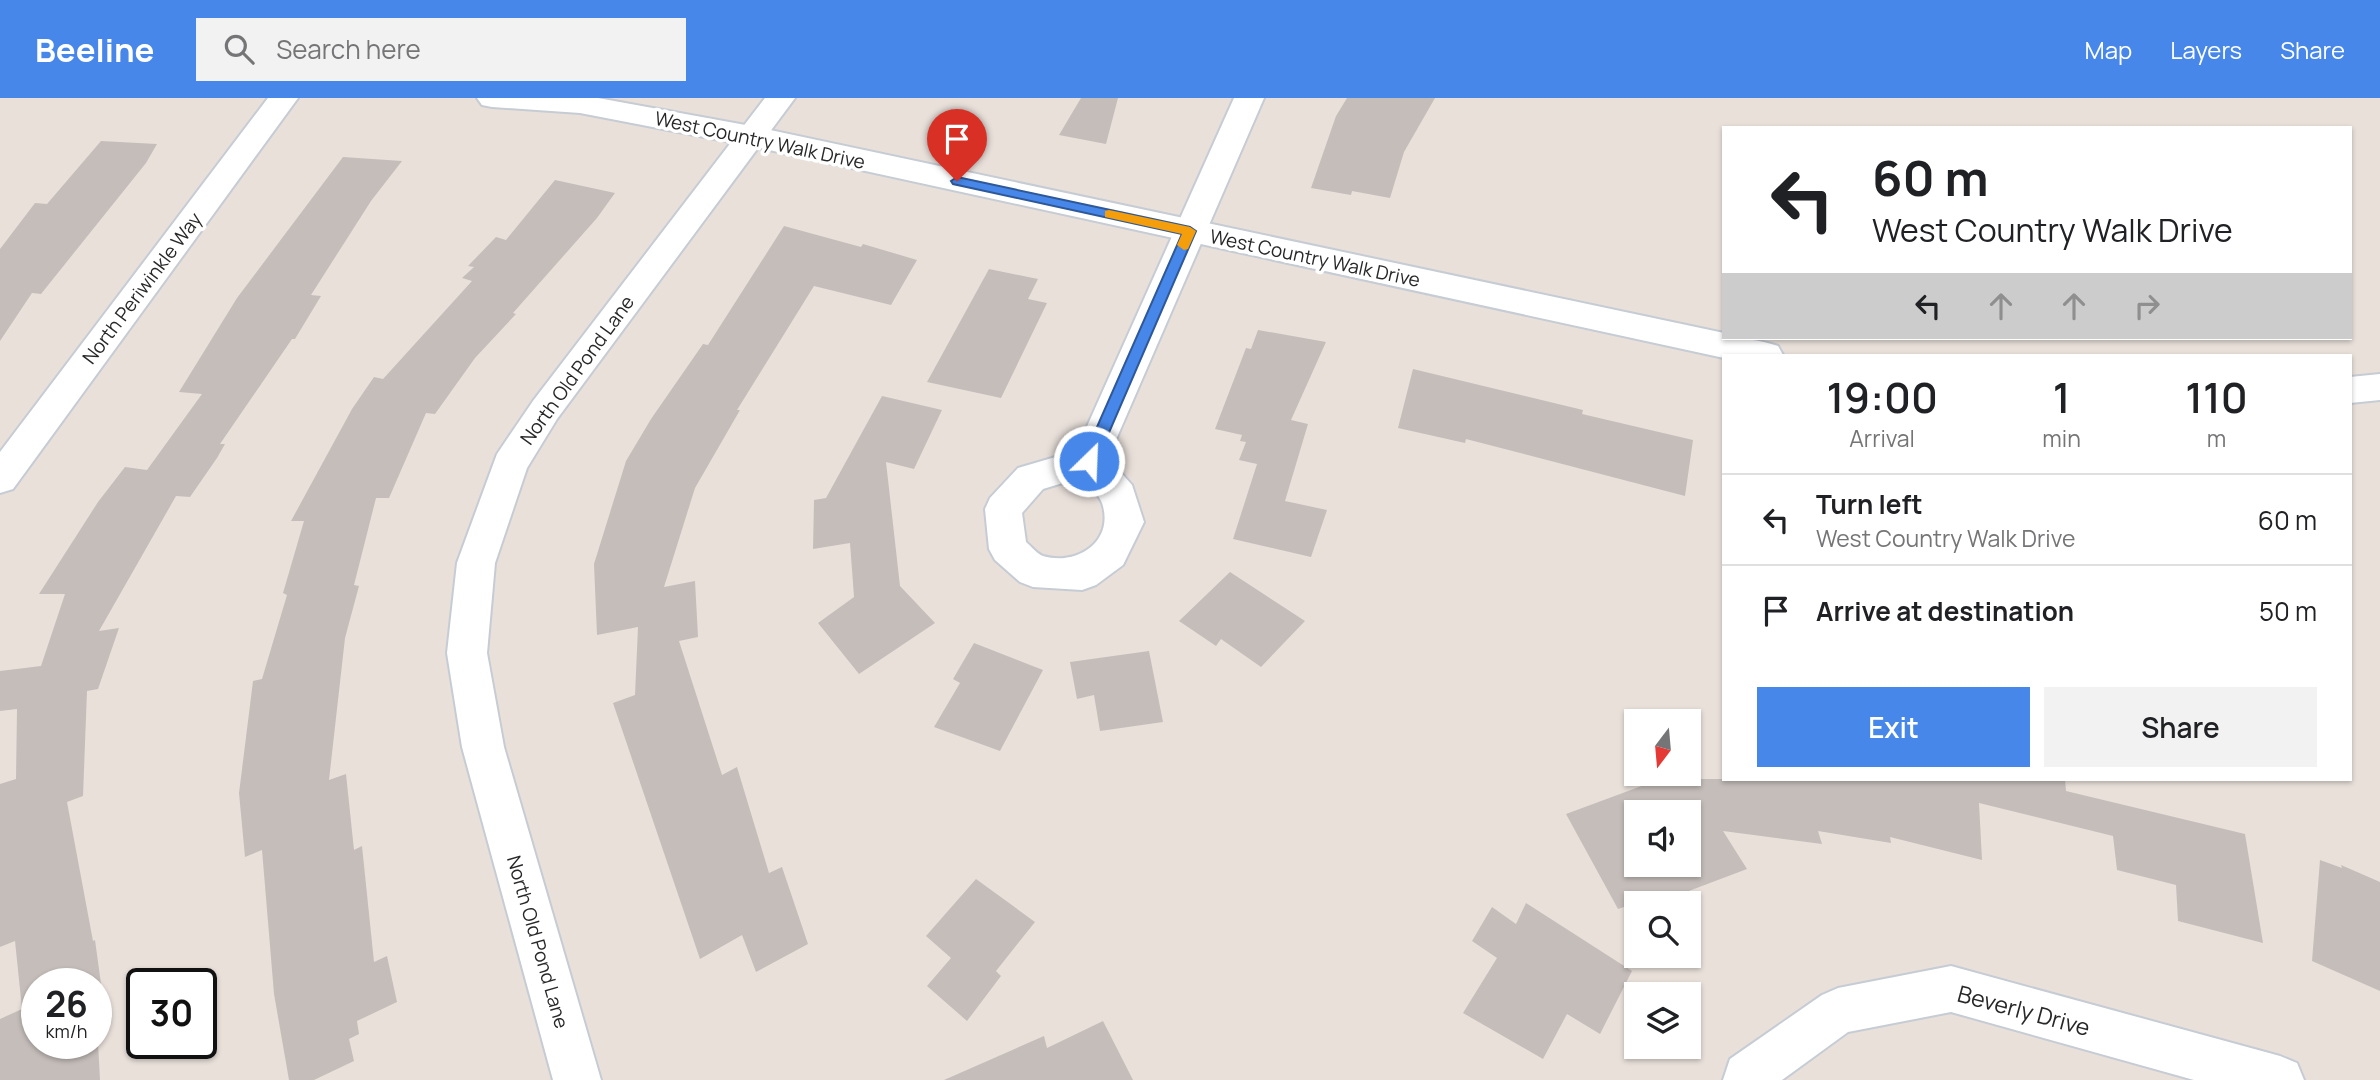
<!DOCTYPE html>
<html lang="en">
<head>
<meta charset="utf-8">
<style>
	:root { --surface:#fff; --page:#f2f2f2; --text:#202124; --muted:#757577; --line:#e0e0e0; --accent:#4787e9 }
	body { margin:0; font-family:Manrope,sans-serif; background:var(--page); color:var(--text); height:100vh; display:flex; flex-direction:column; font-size:26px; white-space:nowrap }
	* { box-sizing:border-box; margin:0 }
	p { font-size:23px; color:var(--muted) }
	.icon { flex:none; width:38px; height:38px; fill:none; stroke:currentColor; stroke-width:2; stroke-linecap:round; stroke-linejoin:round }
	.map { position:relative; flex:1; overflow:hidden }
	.side { position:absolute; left:1722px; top:256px; width:630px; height:427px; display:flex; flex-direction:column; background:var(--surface); border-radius:0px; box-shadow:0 2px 5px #0004 }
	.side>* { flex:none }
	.hud { position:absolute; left:1722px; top:28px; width:630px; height:214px; border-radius:0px; box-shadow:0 2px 5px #0004; background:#fff; color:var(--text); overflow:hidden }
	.needle { width:46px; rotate:196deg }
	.tools { position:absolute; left:1624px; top:611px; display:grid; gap:14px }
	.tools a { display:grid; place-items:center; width:77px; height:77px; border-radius:0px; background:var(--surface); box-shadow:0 2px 5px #0004; font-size:35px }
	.speed { position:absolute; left:21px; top:870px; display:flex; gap:14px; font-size:35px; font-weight:700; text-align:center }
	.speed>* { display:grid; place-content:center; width:91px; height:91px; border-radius:50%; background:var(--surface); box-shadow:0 2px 5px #0004; line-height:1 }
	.speed small { font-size:18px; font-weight:400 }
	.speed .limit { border:4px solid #111; border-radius:10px; background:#fff; color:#111 }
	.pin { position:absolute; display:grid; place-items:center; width:60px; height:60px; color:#fff; margin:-72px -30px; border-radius:50% 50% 50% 0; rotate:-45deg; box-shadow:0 0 7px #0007 }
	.pin .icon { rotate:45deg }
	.me { position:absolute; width:77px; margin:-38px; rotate:24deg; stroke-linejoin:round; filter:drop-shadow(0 0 5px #0008) }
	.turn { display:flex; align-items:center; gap:24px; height:147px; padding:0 35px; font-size:32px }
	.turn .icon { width:91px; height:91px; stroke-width:2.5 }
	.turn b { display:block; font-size:49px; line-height:60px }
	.lanes { display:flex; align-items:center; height:66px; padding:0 35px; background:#0003; justify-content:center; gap:35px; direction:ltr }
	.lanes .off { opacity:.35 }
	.eta { display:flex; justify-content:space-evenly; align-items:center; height:119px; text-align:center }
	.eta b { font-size:42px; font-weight:600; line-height:49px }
	.primary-button { display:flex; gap:14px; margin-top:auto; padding:14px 35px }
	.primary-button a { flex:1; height:80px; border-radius:0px; background:var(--accent); color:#fff; font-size:28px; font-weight:600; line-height:80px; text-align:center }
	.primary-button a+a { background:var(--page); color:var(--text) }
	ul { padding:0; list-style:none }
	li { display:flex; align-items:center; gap:21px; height:91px; padding:0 35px; border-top:2px solid var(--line) }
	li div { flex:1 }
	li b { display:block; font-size:26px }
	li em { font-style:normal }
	header { display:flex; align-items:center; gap:42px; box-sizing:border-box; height:98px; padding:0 35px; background:var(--accent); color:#fff }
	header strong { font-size:33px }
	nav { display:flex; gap:38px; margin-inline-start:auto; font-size:24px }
	.search { width:490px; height:63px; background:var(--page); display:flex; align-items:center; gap:18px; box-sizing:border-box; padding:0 24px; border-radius:0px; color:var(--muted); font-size:26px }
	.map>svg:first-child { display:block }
</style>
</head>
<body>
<header>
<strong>Beeline</strong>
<div class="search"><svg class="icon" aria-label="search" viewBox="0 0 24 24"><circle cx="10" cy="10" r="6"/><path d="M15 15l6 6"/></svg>Search here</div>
<nav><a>Map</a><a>Layers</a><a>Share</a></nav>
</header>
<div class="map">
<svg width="2380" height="982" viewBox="0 0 2380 982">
	<rect width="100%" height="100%" fill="#e9e0da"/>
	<path fill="#c4bdba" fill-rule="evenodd" d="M1081 0H1118L1106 46 1059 37Z
		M1347 0H1435L1404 54 1390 100 1352 93 1351 97 1311 90 1336 18Z
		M101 43 157 46 146 65 41 196 32 195 0 243V151L35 105 47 106Z
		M343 59 402 63 371 103 311 197 321 198 295 241H292L220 346H225L217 360 190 399 176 398 99 533 119 530 98 591 87 593 83 698 67 704 93 843 95 842 106 922 97 926 100 982H0V921L22 911 15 843 0 849V686L16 681 17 611 0 613V573L41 568 65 496H39L98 404 125 369 147 372 202 296 179 294 237 200ZM37 886H96V945H37Z
		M555 82 615 95 597 120 513 215 516 216 475 260 435 316 426 315 389 400H376L354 487 359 488 345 540 329 682 346 676 354 752 362 748 374 864 387 858 397 904 357 923 359 936 349 941 354 963 314 982H289L274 896 262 752 245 759 239 695 253 583 262 581 287 497 283 495 304 423H291L352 311 374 279 383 281 472 183 462 180 474 169 468 168 496 139 506 142Z
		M784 128 861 149 863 146 917 162 891 207 814 188 737 312H740L695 390 664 489 695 483 698 539 679 543 722 677 737 669 769 775 782 769 808 846 756 874 742 837 700 861 613 605 635 597 638 529 597 537 594 466 626 363 651 321 703 246 708 247Z
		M989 171 1038 181 1028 201 1047 205 1001 300 927 284Z
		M1258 232 1326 244 1291 322 1308 326 1285 403 1327 412 1311 459 1233 441 1257 366 1239 362 1246 344 1240 343 1242 337 1215 331 1246 250 1251 251Z
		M1413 271 1583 312 1582 316 1693 342 1685 398 1466 341 1465 345 1398 330Z
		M882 298 942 312 914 371 886 364 900 488 935 525 859 576 818 525 854 499 850 445 813 451 814 402 826 400Z
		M1230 474 1305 523 1261 569 1221 541 1216 548 1179 523Z
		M974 545 1043 572 1000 653 934 629 960 585 953 581Z
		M1149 553 1163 624 1100 633 1094 597 1077 601 1070 564Z
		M1674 676H1687L1691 681H2065L2066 693 2245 736 2263 845 2178 823 2176 787 2117 772 2113 738 1979 705 1982 762 1890 739 1891 745 1818 733 1822 746 1723 733 1747 771 1657 805H1636L1618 811 1566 716ZM1636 714H1689V766H1636Z
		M2320 762 2342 770 2341 767 2380 784V893L2312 863Z
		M976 781 1035 824 996 873 1001 878 967 923 927 888 951 860 926 838Z
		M1526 805 1632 873 1600 936 1567 916 1543 961 1463 915 1497 860 1472 843 1492 809 1516 826Z
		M1103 923 1133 982H944L1044 938 1047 950Z"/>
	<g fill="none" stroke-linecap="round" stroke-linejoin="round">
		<g stroke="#c6ccd4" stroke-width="4">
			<path id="minor" d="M268 0H298L13 391 0 395V354Z
				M765 0H795L557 321 527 370 495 465 487 555 504 649 601 982H553L462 649 447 555 457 465 497 356 533 303Z
				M1234 0H1264L1108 360 1132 387 1144 424 1123 467 1096 487 1082 492 1033 489 1020 484 995 462 989 451 985 411 990 400 1018 370 1076 353ZM1082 379C1088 387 1099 396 1102 405 1115 443 1077 468 1043 458 1037 456 1031 448 1026 444L1022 415 1043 391Z
				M1951 868 2280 958 2297 965 2304 982H2194L1951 914 1848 934 1782 982H1723L1730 961 1822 897 1838 890Z"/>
		</g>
		<g stroke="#c6ccd4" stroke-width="4">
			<path id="tertiary" d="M477 0H598L751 28 1724 235V240C1743 240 1760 242 1778 248L1783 257H1724V260L751 48 580 15 492 9 482 7Z
				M2380 276V302L2350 305V279Z"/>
		</g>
		<use href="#minor" fill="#fff" fill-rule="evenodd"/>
		<use href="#tertiary" fill="#fff" fill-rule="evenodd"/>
	</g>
	<path fill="#4787e9" stroke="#2e5897" stroke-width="2" d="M957 79 1190 129 1196 133 1095 367H1084L1082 363 1182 136 953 86 951 83Z"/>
	<path fill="#f59e0b" d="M1109 112 1190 129 1196 133 1188 151 1184 152 1177 147 1182 136 1105 119V113Z"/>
	<g text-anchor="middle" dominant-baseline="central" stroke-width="7" stroke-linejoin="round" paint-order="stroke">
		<g font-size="19" fill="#282828" stroke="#fff">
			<text transform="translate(760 42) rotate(12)">West Country Walk Drive</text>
			<text transform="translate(1315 160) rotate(12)">West Country Walk Drive</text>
			<text transform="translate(142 190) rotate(-53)">North Periwinkle Way</text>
			<text transform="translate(577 272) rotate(-54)">North Old Pond Lane</text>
			<text transform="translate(538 844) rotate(74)">North Old Pond Lane</text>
		</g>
		<g font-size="23" fill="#282828" stroke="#fff">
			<text transform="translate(2024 912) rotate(15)">Beverly Drive</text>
		</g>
	</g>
</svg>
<div class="tools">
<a><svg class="needle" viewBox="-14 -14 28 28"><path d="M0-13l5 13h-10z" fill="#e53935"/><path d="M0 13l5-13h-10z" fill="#757577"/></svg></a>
<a><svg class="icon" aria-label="sound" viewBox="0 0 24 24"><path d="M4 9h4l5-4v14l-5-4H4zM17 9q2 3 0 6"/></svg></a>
<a><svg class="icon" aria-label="search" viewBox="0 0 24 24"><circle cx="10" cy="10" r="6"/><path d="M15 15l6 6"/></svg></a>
<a><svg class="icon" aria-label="layers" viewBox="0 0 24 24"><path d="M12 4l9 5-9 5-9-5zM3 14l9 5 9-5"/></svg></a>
</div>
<div class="speed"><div>26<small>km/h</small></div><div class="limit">30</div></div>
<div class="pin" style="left:957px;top:83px;background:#d93025"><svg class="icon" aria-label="arrive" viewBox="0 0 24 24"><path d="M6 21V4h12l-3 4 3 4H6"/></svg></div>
<svg class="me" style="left:1089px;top:363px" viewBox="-20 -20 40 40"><circle r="17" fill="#4787e9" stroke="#fff" stroke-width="3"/><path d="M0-11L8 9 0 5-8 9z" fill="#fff"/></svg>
<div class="hud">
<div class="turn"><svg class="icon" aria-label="left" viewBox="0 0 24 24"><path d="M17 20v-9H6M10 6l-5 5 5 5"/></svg><div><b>60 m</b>West Country Walk Drive</div></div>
<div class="lanes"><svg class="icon" aria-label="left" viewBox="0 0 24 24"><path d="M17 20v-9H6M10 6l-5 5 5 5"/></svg><svg class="icon off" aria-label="ahead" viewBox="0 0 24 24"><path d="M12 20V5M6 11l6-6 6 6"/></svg><svg class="icon off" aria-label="ahead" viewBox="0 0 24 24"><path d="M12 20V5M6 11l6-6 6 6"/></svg><svg class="icon off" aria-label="right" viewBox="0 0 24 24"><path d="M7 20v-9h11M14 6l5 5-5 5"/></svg></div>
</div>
<section class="side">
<div class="eta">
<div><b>19:00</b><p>Arrival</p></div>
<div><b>1</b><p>min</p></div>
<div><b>110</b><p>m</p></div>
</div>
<ul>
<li><svg class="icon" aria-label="left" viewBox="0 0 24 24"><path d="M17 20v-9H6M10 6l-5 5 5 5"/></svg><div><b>Turn left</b><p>West Country Walk Drive</p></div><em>60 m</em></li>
<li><svg class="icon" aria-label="arrive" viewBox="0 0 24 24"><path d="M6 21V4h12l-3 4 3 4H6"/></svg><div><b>Arrive at destination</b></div><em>50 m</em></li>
</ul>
<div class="primary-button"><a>Exit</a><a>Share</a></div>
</section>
</div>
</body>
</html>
